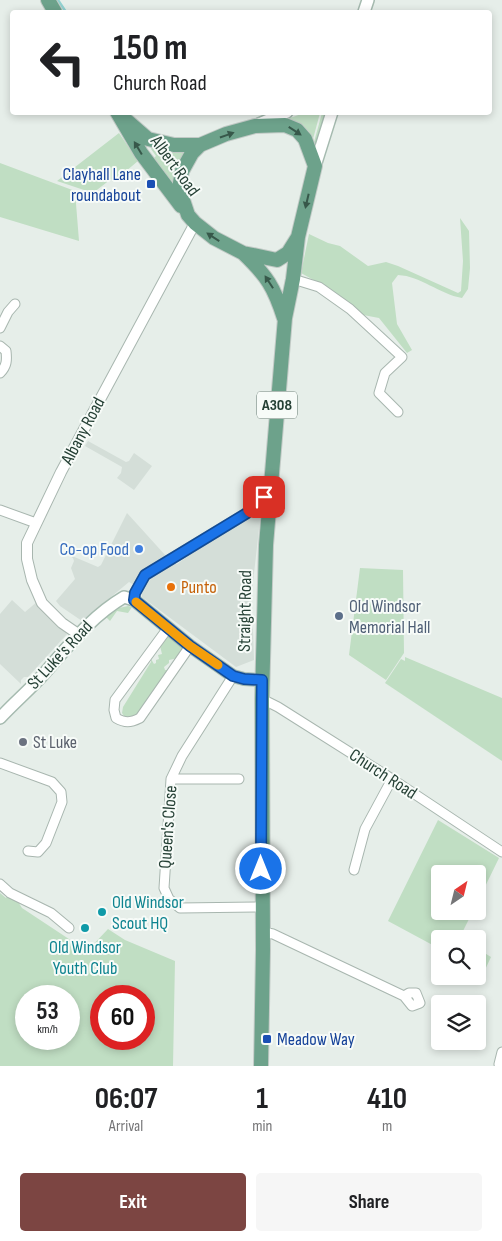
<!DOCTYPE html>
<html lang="en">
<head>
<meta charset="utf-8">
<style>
	:root { --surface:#fff; --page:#f6f6f6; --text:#202124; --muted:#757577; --accent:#7c4542 }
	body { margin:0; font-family:"Sofia Sans Condensed",sans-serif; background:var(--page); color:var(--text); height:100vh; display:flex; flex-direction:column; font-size:19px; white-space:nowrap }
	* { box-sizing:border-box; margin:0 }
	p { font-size:16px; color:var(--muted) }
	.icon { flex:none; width:28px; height:28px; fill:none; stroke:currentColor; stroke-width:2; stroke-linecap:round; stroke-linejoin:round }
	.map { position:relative; height:1066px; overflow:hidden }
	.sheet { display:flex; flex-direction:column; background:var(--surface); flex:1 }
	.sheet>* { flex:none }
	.banner { position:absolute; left:10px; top:10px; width:482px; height:105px; border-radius:5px; box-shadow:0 2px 8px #0003; background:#fff; color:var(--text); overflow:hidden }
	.needle { width:32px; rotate:35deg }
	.tools { position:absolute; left:431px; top:865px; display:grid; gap:10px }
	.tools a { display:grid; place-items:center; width:55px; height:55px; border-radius:5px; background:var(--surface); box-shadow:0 2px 8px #0003; font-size:25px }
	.speed { position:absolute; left:15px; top:985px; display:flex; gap:10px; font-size:25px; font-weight:700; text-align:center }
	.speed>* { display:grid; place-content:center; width:65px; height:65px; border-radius:50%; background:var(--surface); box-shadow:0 2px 8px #0003; line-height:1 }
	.speed small { font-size:12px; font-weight:400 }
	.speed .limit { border:8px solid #d22; background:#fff; color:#111 }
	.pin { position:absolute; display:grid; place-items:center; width:42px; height:42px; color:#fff; margin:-21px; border-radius:10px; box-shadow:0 2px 8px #0006 }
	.me { position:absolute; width:55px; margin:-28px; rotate:0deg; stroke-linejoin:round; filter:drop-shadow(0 0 4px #0008) }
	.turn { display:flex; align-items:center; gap:18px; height:105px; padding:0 20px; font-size:22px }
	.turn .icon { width:65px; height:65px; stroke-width:2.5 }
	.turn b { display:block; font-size:35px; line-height:42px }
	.eta { display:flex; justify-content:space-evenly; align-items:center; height:85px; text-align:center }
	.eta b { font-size:30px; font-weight:700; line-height:35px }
	.cta { display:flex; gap:10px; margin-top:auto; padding:10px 20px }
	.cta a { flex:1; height:58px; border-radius:5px; background:var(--accent); color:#fff; font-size:20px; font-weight:700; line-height:58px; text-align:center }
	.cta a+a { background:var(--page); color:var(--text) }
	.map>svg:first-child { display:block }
</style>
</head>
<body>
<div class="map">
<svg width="502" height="1066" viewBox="0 0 502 1066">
	<rect width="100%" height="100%" fill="#e6eee9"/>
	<path fill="#d4ded8" d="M88 441 126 462 129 461 134 453 152 466 134 490 117 478 121 473 122 467 85 446Z
		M261 511 249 618 253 630 254 660 236 667 142 597 141 589 129 582 82 621 60 606 56 601 75 579 71 568 74 561 73 558 65 553 98 567 101 565 127 513 166 556 177 564 233 524Z
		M12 600 25 612 38 601 46 613 67 634 28 677H24L21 680V684L0 664V614Z"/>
	<path fill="#c0dec3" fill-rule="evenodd" d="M304 113H320L313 139 308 133 291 121 290 118Z
		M322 113H327L317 145 314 142Z
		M119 133 138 161 113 182 111 179 93 193 57 181Z
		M153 144 188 149 177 186 171 180 169 182 153 159 156 156 151 149Z
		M0 163 75 191 79 241 0 217Z
		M460 218 469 231 470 268 468 289 462 298C439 294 421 276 398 275L392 283 397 324 412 350 407 353 379 318 358 314 328 288 301 273 309 234 328 243 340 246 368 266 386 262 398 266 458 293 461 291 463 261Z
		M360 568 403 570 404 653 386 680 349 655Z
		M128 606 132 607 128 613 117 611 110 621 106 617 119 608Z
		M169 637 173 638 182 645 183 650 178 658 169 660V663L164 667 165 670H170L167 671 138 716 126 719 122 713 123 707 151 662V659L154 664 156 663V660L159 659 158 655 162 654 160 646 165 638Z
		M405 657 502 698V761L385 683 401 659 405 661Z
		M438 820 499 858 478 901V874H440V911H473L459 939H440V949L388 921Z
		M0 893 6 898 9 893 15 897 22 908 84 949 90 948 108 929 125 940 175 961 173 1066H0ZM26 996H69V1039H26ZM101 996H144V1039H101Z
		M478 949 491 957 484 972 478 969Z"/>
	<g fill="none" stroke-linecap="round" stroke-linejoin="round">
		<path stroke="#91d1d0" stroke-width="2.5" d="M58 0 66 12"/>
		<g stroke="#a8b6af" stroke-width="11">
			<path id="minor" d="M293 279 319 287 350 309 402 357 385 373 379 393 398 412
				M0 328 8 312 15 304
				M0 346 6 351C7 360 7 366 0 373
				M0 510 36 523
				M168 628 115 700 114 710 116 718C125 723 130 723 140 718L190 646
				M233 676 182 756 171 779 164 888 169 899 180 908 261 907
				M262 699 278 707 392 779 502 852
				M0 763 52 782 61 792 62 802 46 843 38 852 28 851
				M171 779H239
				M354 870 365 829 392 779
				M0 884 10 893 51 913 69 928
				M263 932 273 934 404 996 412 1006 420 1003 416 993H409L404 996
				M501 1066 499 1064 502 1052"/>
		</g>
		<g stroke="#a8b6af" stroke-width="12">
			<path id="tertiary" d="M134 600 135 593 145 575 247 513 269 492
				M78 634 62 623 42 603 32 580 27 559V543L61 472 195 223"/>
		</g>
		<g stroke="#a5baaf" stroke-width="14">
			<path id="secondary" d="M364 12 368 0
				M259 124 287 112
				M315 166 332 112
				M0 718C13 704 28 691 41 677 67 648 90 617 124 597L134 600 190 646 233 676 244 679 262 680"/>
		</g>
		<g stroke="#c2cac6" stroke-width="16">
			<path id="primary" d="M48 0 55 12
				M117 112 141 153 181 206
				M125 119 148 139 174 145H200
				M243 253C267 276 274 287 284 318
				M261 1066 263 950 262 699 266 545 285 318 293 279 298 237 315 166 305 139 297 130 285 125 255 126 226 134 200 145 192 153 182 171 180 183 181 194 188 215 195 223 214 238 243 253 277 260 288 253 298 237"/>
		</g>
		<use href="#minor" stroke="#fff" stroke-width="9"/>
		<use href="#tertiary" stroke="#fff" stroke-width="10"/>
		<use href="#secondary" stroke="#fff" stroke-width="11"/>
		<use href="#primary" stroke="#6da28b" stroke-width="14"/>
	</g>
	<defs><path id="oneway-solid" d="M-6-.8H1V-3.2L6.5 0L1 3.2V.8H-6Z" transform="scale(1.25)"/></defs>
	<g fill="#37584a">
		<use href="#oneway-solid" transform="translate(295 131) rotate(33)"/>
		<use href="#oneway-solid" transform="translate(227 135) rotate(-19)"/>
		<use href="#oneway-solid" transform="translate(138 148) rotate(-121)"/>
		<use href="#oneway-solid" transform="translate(307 201) rotate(103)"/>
		<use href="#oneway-solid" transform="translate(213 237) rotate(-147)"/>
		<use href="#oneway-solid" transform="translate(269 282) rotate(-123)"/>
	</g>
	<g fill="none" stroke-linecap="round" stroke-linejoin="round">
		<g stroke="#114b97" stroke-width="12">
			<path id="route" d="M261 869 262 680 244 679 233 676 190 646 134 600 135 593 145 575 247 513 264 497"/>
		</g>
		<use href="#route" stroke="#1a73e8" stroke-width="9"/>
		<path stroke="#f59e0b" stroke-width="9" d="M136 602 190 646 218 665"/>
	</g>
	<g fill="#1a4fb4" stroke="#f7fbf8" stroke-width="2">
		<rect x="146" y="179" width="10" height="10" rx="2.5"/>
		<rect x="262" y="1034" width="10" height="10" rx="2.5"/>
	</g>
	<circle fill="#3f7fe0" stroke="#f7fbf8" stroke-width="2" cx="139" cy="549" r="5"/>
	<circle fill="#e8710a" stroke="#f7fbf8" stroke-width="2" cx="171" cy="587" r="5"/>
	<circle fill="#5c6f8a" stroke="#f7fbf8" stroke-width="2" cx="339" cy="616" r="5"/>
	<circle fill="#6b7280" stroke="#f7fbf8" stroke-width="2" cx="23" cy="742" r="5"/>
	<g fill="#0f9aa8" stroke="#f7fbf8" stroke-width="2">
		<circle cx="102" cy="912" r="5"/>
		<circle cx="85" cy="928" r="5"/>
	</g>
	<g text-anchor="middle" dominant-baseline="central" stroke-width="4" stroke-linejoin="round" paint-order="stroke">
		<rect fill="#f7fbf8" stroke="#647870" stroke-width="1" x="257" y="391.5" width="40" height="27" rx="4"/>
		<g font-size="16" font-weight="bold" fill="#254035">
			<text x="277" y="405">A308</text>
		</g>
		<g font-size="18" fill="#254035" stroke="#f7fbf8">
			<text transform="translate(175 166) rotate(54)">Albert Road</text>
			<text transform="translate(83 431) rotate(-62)">Albany Road</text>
			<text transform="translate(245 611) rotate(-89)">Straight Road</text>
			<text transform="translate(60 655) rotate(-47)">St Luke's Road</text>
			<text transform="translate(383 774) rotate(33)">Church Road</text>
			<text transform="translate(168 827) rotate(-86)">Queen's Close</text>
		</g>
		<g font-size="18" fill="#164399" stroke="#f7fbf8" text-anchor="end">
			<text x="141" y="174">Clayhall Lane<tspan x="141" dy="21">roundabout</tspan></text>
			<text x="277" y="1039" text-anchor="start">Meadow Way</text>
		</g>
		<g font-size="18" fill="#366cbe" stroke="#f7fbf8" text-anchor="end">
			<text x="129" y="549">Co-op Food</text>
		</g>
		<g font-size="18" fill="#c56008" stroke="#f7fbf8" text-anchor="start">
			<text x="181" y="587">Punto</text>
		</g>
		<g font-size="18" fill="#4e5e75" stroke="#f7fbf8" text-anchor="start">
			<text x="349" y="606">Old Windsor<tspan x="349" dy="21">Memorial Hall</tspan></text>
		</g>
		<g font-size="18" fill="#5b616d" stroke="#f7fbf8" text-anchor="start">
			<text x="33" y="742">St Luke</text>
		</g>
		<g font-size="18" fill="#0d838f" stroke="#f7fbf8" text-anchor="start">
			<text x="112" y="902">Old Windsor<tspan x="112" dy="21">Scout HQ</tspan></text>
			<text x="85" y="947" text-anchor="middle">Old Windsor<tspan x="85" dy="21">Youth Club</tspan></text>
		</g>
	</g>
</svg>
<div class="tools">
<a><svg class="needle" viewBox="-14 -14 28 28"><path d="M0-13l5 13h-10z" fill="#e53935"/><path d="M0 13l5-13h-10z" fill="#757577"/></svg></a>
<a><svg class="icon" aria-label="search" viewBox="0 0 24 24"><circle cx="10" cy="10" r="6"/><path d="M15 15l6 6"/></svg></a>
<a><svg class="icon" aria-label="layers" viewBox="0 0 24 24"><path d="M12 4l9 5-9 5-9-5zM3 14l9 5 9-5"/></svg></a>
</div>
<div class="speed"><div>53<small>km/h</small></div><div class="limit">60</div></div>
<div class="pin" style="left:264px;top:497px;background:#d93025"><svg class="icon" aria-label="arrive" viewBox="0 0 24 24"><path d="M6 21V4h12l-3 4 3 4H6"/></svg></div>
<svg class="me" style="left:261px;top:869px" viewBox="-20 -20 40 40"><circle r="17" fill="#1a73e8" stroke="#fff" stroke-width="3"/><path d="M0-11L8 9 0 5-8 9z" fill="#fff"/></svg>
<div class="banner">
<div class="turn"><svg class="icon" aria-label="left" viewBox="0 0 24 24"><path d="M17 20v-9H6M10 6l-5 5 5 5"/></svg><div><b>150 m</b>Church Road</div></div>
</div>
</div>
<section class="sheet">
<div class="eta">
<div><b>06:07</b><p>Arrival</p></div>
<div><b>1</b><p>min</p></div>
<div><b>410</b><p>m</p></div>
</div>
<div class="cta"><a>Exit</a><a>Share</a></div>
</section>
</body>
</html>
